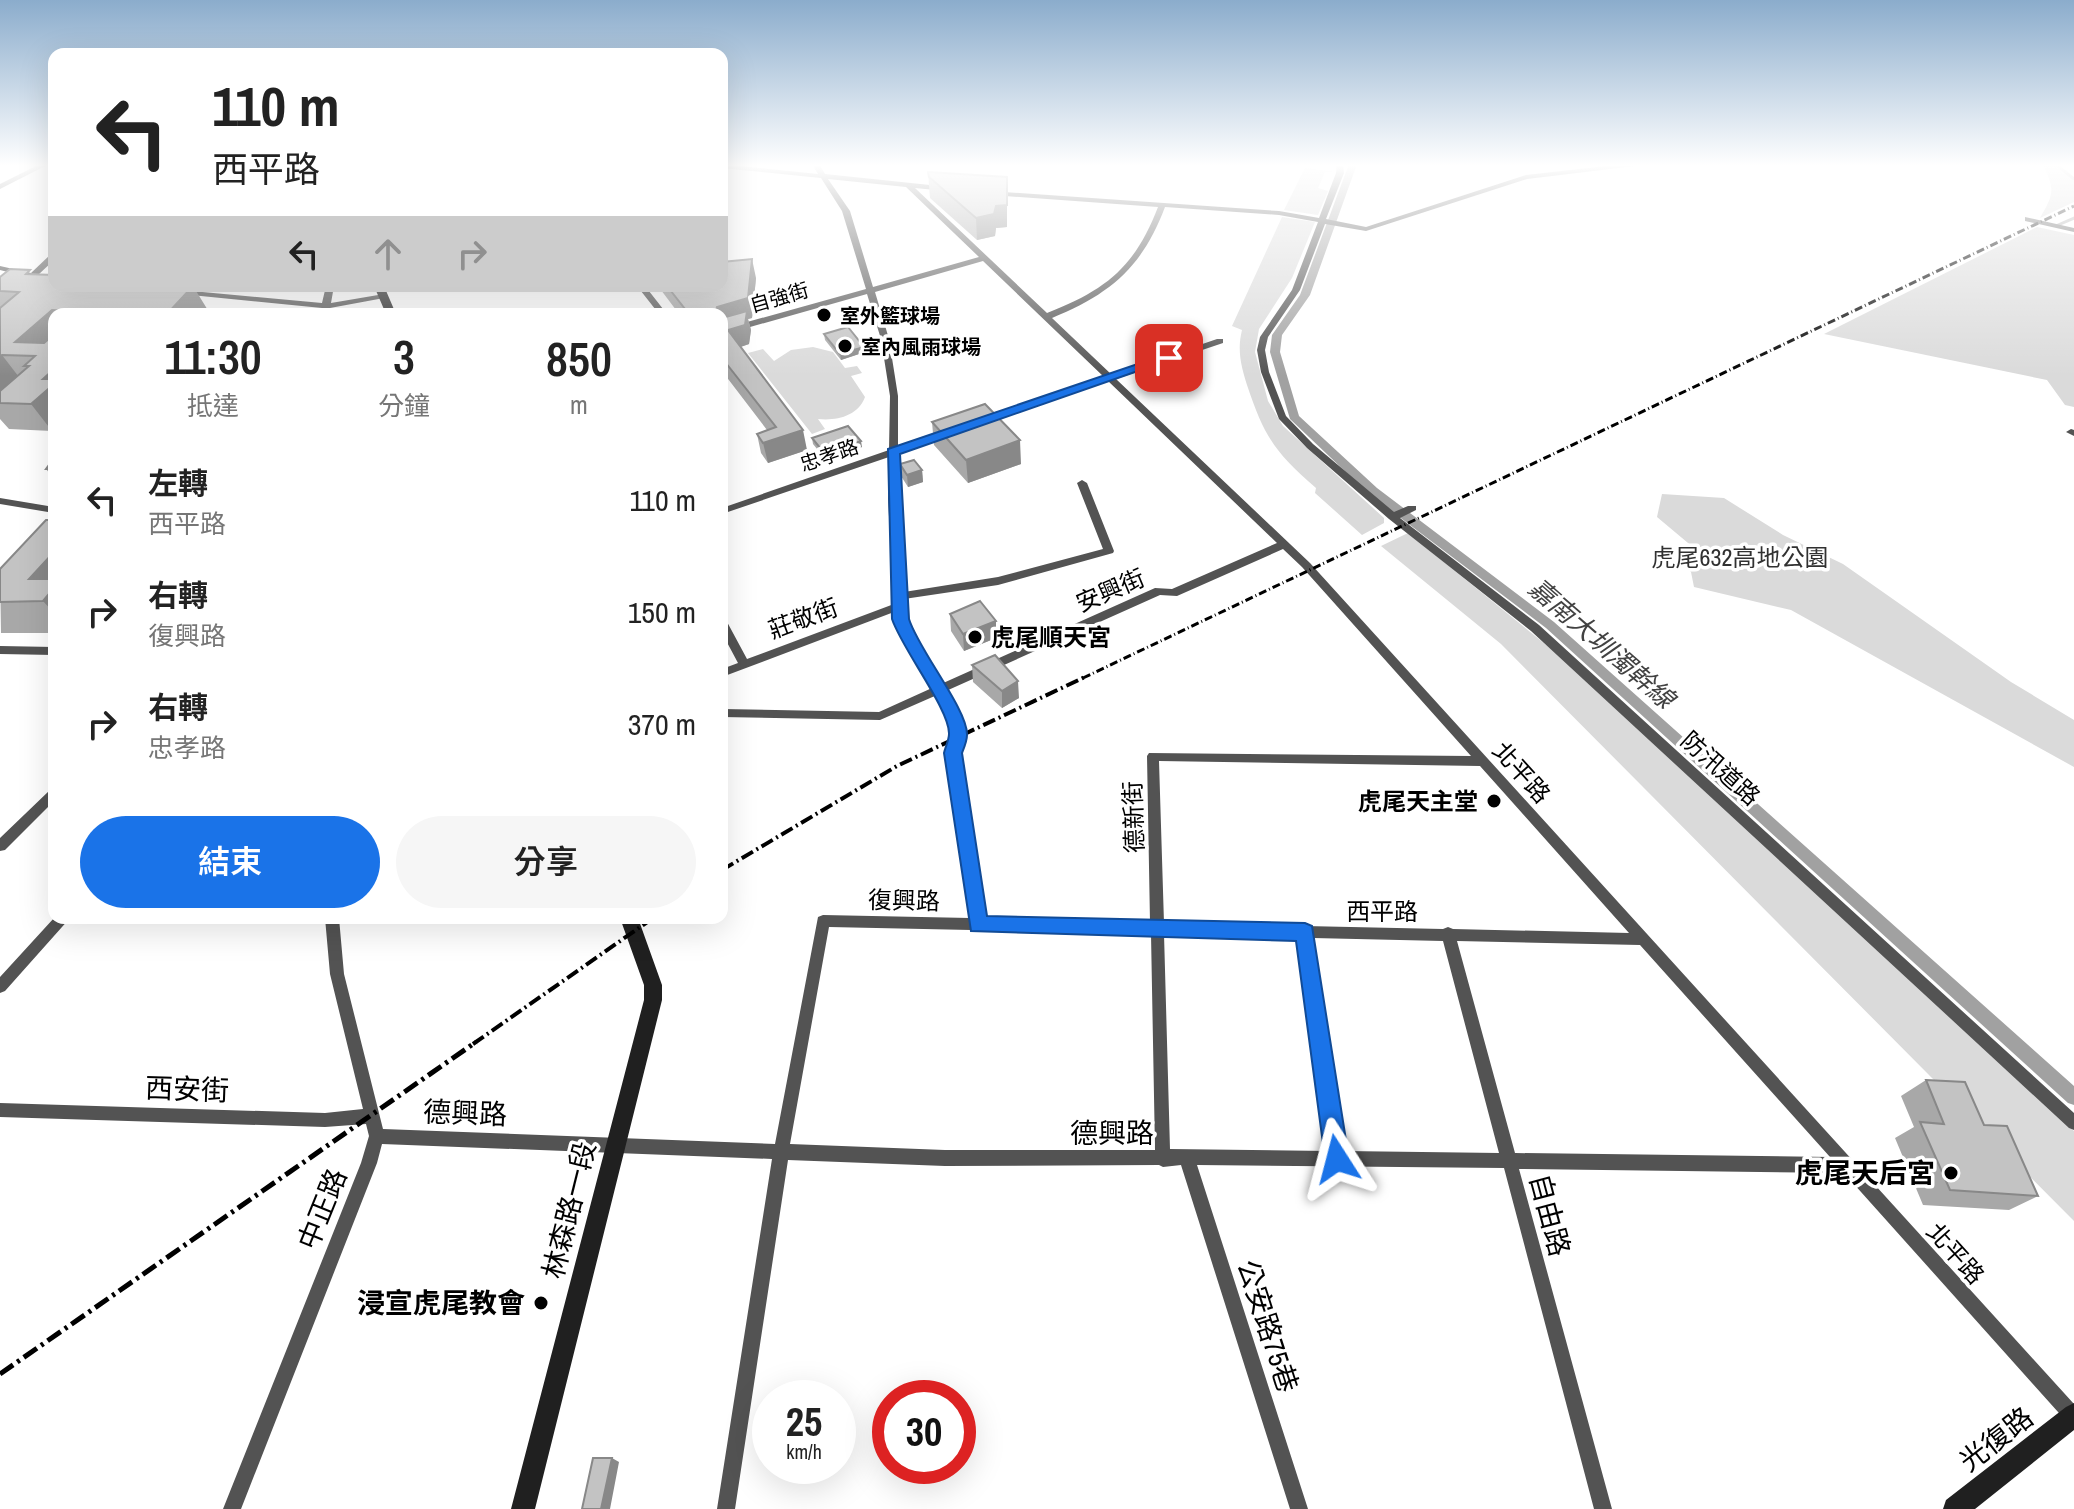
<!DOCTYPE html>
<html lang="zh-TW">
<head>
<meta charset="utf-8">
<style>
	:root { --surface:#fff; --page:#f6f6f6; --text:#222; --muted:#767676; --accent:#1a73e8 }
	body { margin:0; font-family:"Archivo Narrow","Noto Sans TC",sans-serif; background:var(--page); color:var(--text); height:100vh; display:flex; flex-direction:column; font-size:30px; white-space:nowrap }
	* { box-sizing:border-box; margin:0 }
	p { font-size:26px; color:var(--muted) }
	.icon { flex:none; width:44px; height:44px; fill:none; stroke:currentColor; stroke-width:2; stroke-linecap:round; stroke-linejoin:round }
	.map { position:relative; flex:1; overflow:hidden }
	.panel { position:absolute; left:48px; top:308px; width:680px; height:616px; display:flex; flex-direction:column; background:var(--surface); border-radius:16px; box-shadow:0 8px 32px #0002 }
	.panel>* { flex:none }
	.top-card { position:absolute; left:48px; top:48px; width:680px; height:244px; border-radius:16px; box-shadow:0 8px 32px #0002; background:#fff; color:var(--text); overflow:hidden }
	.speed { position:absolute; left:752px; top:1380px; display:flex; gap:16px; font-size:40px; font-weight:700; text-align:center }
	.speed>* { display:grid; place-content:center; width:104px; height:104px; border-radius:50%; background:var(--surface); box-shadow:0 8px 32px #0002; line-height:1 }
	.speed small { font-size:20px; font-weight:400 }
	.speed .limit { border:12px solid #d22; background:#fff; color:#111 }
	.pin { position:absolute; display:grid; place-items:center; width:68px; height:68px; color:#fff; margin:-34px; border-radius:16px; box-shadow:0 4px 12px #0006 }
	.me { position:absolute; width:88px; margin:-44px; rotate:351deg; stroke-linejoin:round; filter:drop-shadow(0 0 6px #0008) }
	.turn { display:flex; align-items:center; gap:28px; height:168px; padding:0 32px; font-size:36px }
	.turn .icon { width:104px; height:104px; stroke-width:2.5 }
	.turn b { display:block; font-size:56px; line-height:68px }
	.lanes { display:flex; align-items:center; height:76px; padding:0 32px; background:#0003; justify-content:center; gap:40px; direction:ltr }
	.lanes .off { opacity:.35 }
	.eta { display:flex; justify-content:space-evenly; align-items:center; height:136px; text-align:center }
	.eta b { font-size:48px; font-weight:600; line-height:56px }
	.button { display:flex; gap:16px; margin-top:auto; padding:16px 32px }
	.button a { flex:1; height:92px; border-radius:48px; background:var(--accent); color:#fff; font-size:32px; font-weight:600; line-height:92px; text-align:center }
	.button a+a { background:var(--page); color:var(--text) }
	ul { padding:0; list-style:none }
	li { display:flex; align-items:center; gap:24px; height:112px; padding:0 32px }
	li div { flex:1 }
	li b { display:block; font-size:30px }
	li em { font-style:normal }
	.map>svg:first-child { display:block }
</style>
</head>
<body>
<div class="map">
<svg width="2074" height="1509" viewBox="0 0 2074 1509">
	<rect width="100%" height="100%" fill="#fff"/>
	<path fill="#dadada" d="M2043 164H2052L2074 181V202L2040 218C2054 194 2055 190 2043 164Z
		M1305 168 1335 172H1325L1318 188 1328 191 1318 215 1284 210Z
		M1282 217 1315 222 1292 278 1259 329 1255 352 1268 401 1283 426 1384 518V523L1362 535 1315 493 1316 488C1275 453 1264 436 1247 385 1241 366 1237 350 1242 330L1232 326Z
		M2037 227 2074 235V407L2065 405 2047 380 1824 334Z
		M813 347 833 352 845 368 857 366 862 373 851 376 865 397C858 416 837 421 818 419L825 429 812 434 748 353 763 349 774 361 791 350Z
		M1662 494 1724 498 1783 535 1843 564 2011 682 2074 720V767L1791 610 1694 587 1691 572 1681 562 1694 548 1657 517Z
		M1408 533 1566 661 2074 1131V1221L1501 644 1381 546Z"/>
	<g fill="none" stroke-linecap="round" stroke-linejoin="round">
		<path stroke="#a1a1a1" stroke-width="3" d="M2055 164 2074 179
			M2058 225 2074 218"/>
		<path fill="#a1a1a1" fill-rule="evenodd" d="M1349 164H1357L1310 295 1282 335 1280 352 1299 416 1377 488 1554 622 2074 1086V1105L2068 1103 1546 628 1369 494 1290 419 1270 352 1272 335 1300 295Z"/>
		<path fill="#535353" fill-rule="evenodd" d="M40 164H49L0 189V184Z
			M722 164 818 174 812 164H819L825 174 949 187V191H946L915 188 1047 313C1106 290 1135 267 1158 207L992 195 988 193 989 191 1279 211 1319 218 1336 173 1337 164H1343L1344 173 1326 219 1366 227 1526 175 1624 164H1651L1527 179 1366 231 1325 224 1300 290 1268 337 1265 350 1269 372 1286 416 1313 444 1394 512 1408 506H1416V510L1400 518 1539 625 2074 1113V1130L2069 1128 1531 631 1389 519 1307 448 1279 419 1261 372 1257 350 1260 337 1292 290 1318 222 1279 215 1165 207C1142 268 1110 294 1052 318L1112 375 1217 339H1223V343L1116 379 1310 563 2074 1404V1424L2067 1422 1844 1173 1519 1169 1612 1509H1594L1504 1168 1197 1165 1308 1509H1290L1181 1165 1163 1167 1159 1165 945 1166 788 1160 735 1509H717L772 1159 382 1144 377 1163 241 1509H223L361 1163 369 1136 366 1124 325 1127 0 1117V1103L325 1113 363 1109 330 974 325 918H339L344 974 383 1129 775 1144 818 917 823 915 970 918 947 753C956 731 947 715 937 695L880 720 722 717V709L879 712 932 688C920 667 895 636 894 612L722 677V669L738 663 722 633V619L726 620 747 659 894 604 888 499 889 457 722 514V508L889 450 890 396 881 339 867 294 722 335V329L866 289 842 211 821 178 722 168ZM828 179 906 187 979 257 873 287 850 211ZM983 261 1104 377 979 419V423H985L1108 381 1277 543 1172 589 1155 588 941 684 911 632 905 619 904 599 998 585 1113 553 1114 551 1087 483 1082 480 1077 483 1103 549 998 577 904 592 898 499V454L951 434 949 432H943L898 447V396L889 339 875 292ZM1283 549 1302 567 1471 756 1149 753 1147 756 1150 922 984 919 959 753C969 728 958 713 946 691L1160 595 1177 596ZM1159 761 1480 766 1629 933 1453 929 1448 927 1443 929 1164 923ZM829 927 1151 934 1155 1150H945L790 1144ZM1164 934 1299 937 1328 1151 1170 1149ZM1313 938 1443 941 1499 1153 1344 1151ZM1457 941 1640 945 1830 1157 1515 1153Z
			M2025 217 2074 228V232L2025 221Z
			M51 254H54V260L38 275 54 279V283L34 279 0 308V302L27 277 0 270V266L31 273Z
			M326 286H334L331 303 384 294 388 296 384 298 330 308 328 313H325L321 311 322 308 181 294 177 292 181 290 322 303Z
			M637 286H645L667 314H659Z
			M2071 429 2074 430V436L2066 432Z
			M0 498 54 507V513L0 504Z
			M0 646 54 647V655L0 654Z
			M54 788V801L5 850 0 851V838L50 790Z
			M54 918H70L5 991 0 993V977Z"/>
		<path fill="#202020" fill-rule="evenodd" d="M374 286H384L396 314H386Z
			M620 918H638L662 985V1000L535 1509H511L644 1000V985Z
			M2074 1403V1430L1975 1509H1943L1946 1500 2066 1407Z"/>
		<path stroke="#000" stroke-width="3" stroke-dasharray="8 3 1 3" stroke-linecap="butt" d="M1083 678 2074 206"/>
		<path stroke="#000" stroke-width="4" stroke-dasharray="13 4 2 4" stroke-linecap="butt" d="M722 870 897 766 1087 676
			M473 1044 653 918"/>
		<path stroke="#000" stroke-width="5" stroke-dasharray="16 5 3 5" stroke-linecap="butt" d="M0 1374 476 1042"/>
	</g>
	<path fill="#a8a8a8" d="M928 172 1007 177V227L996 228 995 236 977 240 930 198Z
		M33 274 209 313 236 311 238 314H54V429L52 431 9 429 0 419V277Z
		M756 278 752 318 748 319 751 330 749 344 740 347 807 450 768 463 761 453 757 434 767 430 722 371V314H679L658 286H722Z
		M824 334 865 352 841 360 825 340Z
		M932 422 1021 464 968 483 934 445Z
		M812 438 862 447 826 460 813 444Z
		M54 458V479L46 469Z
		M900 464 922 470 923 482 908 487 901 476Z
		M54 520V633H1L0 569Z
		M950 614 996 638 964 651 951 631Z
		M972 665 1019 698 1002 708 973 682Z
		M1926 1080 1984 1125 2038 1196 2009 1210 1923 1205 1895 1138 1914 1127 1901 1096Z"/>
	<path fill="#888" d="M1007 177V227L996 228 995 236 977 240 976 218 996 206Z
		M752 259 756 278 752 318 748 319 751 330 749 344 732 350 722 326V314H715L717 307Z
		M193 286 209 312 207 314H167Z
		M52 310 55 314 54 352 35 356 15 342Z
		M864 347 865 352 841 360 840 354Z
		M2 355 22 381 0 402V356Z
		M54 369V429L52 431 31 404 43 379Z
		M803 430 807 450 768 463 763 443Z
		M1020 440 1021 464 968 483 966 460Z
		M861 441 862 447 826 460 825 454Z
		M922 470 923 482 908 487 907 475Z
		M54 552V613L43 601 29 579Z
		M996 621V638L964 651 963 634Z
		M1018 681 1019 698 1002 708V691Z
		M612 1458 619 1462 610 1509H601Z"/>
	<path fill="#c3c3c3" stroke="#888" stroke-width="2" d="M928 172 1007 177V205L996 206 994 214 976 218 929 177Z
		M752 259 748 298 717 307 715 314H689L667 286H722V262Z
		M10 269 30 270 26 274 54 275V286H193L167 314H84L87 312 52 310 15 342 44 343 51 337H54V369L43 379H54V384L31 404 0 403V391L29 366H24L35 356 2 355 0 356V308L19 292 0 291V277Z
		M236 311 234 314H205L206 313Z
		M747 311 745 325 728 330 803 430 763 443 757 434 776 427 722 358V318Z
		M848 327 864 347 840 354 824 334Z
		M985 404 1020 440 966 460 932 422Z
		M848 426 861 441 825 454 812 438Z
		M54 458V469H46Z
		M914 460 922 470 907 475 900 464Z
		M46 520H54V552L29 579H54V588L43 601 0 602V569Z
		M980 601 996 621 963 634 950 614Z
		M995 655 1018 681 1002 691 972 665Z
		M1926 1080 1965 1082 1984 1125 2007 1126 2038 1196 1950 1190 1920 1122 1944 1124Z
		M593 1458H612L601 1509H582Z"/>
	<linearGradient id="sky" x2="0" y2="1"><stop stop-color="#8baccc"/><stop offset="0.44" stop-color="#fff"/><stop offset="1" stop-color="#fff" stop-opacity="0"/></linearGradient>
	<rect width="2074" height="376" fill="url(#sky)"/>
	<path fill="#1a73e8" stroke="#114b97" stroke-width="2" d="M1164 355 1175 358 900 454 909 619C918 649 968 710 967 735 967 741 964 748 962 753L987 916 1305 923 1312 926 1349 1159 1345 1168 1337 1171 1329 1168 1325 1159 1296 941 971 931 944 753C945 748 949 740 949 734 950 710 902 649 892 619L888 449Z"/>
	<g fill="#000" stroke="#fff" stroke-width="3">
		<circle cx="824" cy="315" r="8"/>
		<circle cx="845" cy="346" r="8"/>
		<circle cx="975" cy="637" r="8"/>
		<circle cx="1494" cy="801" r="8"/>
		<circle cx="1951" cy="1173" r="8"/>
		<circle cx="541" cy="1303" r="8"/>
	</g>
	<g text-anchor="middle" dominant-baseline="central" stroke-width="7" stroke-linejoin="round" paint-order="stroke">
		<g font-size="20" fill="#000" stroke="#fff">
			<text transform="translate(779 297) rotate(-16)">自強街</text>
			<text transform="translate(829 455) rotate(-19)">忠孝路</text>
		</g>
		<g font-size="20" font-weight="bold" fill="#000" stroke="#fff" text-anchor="start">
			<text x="840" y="315">室外籃球場</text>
			<text x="861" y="346">室內風雨球場</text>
		</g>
		<g font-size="24" fill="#313131" stroke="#fff">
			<text x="1740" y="557">虎尾632高地公園</text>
		</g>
		<g font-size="24" fill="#000" stroke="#fff">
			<text transform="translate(1110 590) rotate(-23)">安興街</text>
			<text transform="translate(803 618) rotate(-20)">莊敬街</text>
			<text transform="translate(1721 768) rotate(42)">防汛道路</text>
			<text transform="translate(1522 772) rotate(48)">北平路</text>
			<text transform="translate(1133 817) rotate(-92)">德新街</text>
			<text transform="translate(904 900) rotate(1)">復興路</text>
			<text x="1382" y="911">西平路</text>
			<text transform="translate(1956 1253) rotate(48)">北平路</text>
		</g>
		<g font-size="24" font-weight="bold" fill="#000" stroke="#fff" text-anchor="start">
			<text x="991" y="637">虎尾順天宮</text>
			<text x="1478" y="801" text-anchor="end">虎尾天主堂</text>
		</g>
		<g font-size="26" font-style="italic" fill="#424242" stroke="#fff">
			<text transform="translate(1602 643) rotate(41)">嘉南大圳濁幹線</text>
		</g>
		<g font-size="28" fill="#000" stroke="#fff">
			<text transform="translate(187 1089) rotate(2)">西安街</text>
			<text transform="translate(465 1113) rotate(2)">德興路</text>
			<text x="1112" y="1133">德興路</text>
			<text transform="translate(322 1209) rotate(-68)">中正路</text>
			<text transform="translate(569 1210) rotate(-76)">林森路一段</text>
			<text transform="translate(1550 1215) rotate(75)">自由路</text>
			<text transform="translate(1268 1326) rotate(72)">公安路75巷</text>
			<text transform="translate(1996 1439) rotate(-38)">光復路</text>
		</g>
		<g font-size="28" font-weight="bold" fill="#000" stroke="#fff" text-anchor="end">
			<text x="1935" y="1173">虎尾天后宮</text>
			<text x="525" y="1303">浸宣虎尾教會</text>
		</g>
	</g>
</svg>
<div class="speed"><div>25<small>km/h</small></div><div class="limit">30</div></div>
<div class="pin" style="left:1169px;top:358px;background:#d93025"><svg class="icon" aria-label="arrive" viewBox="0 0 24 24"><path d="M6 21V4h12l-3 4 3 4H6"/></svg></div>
<svg class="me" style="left:1337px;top:1159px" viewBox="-20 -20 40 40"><path d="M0-17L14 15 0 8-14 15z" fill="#1a73e8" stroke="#fff" stroke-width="4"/></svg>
<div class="top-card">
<div class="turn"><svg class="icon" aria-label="left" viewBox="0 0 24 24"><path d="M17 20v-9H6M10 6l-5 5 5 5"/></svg><div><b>110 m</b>西平路</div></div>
<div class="lanes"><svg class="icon" aria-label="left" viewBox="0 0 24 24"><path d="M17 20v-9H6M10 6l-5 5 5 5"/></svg><svg class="icon off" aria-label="ahead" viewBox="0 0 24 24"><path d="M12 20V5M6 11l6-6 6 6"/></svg><svg class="icon off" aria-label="right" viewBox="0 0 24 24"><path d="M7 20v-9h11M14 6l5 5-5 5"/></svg></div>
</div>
<section class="panel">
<div class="eta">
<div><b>11:30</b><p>抵達</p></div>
<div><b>3</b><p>分鐘</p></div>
<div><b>850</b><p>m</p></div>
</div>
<ul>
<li><svg class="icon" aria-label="left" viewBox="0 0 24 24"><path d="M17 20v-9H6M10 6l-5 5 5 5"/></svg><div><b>左轉</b><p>西平路</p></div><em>110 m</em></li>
<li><svg class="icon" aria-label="right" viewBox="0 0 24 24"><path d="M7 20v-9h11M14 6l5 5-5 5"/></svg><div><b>右轉</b><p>復興路</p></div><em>150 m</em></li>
<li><svg class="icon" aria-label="right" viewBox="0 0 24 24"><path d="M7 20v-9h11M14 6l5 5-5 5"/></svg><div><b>右轉</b><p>忠孝路</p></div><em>370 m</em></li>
</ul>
<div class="button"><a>結束</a><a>分享</a></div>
</section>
</div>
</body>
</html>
